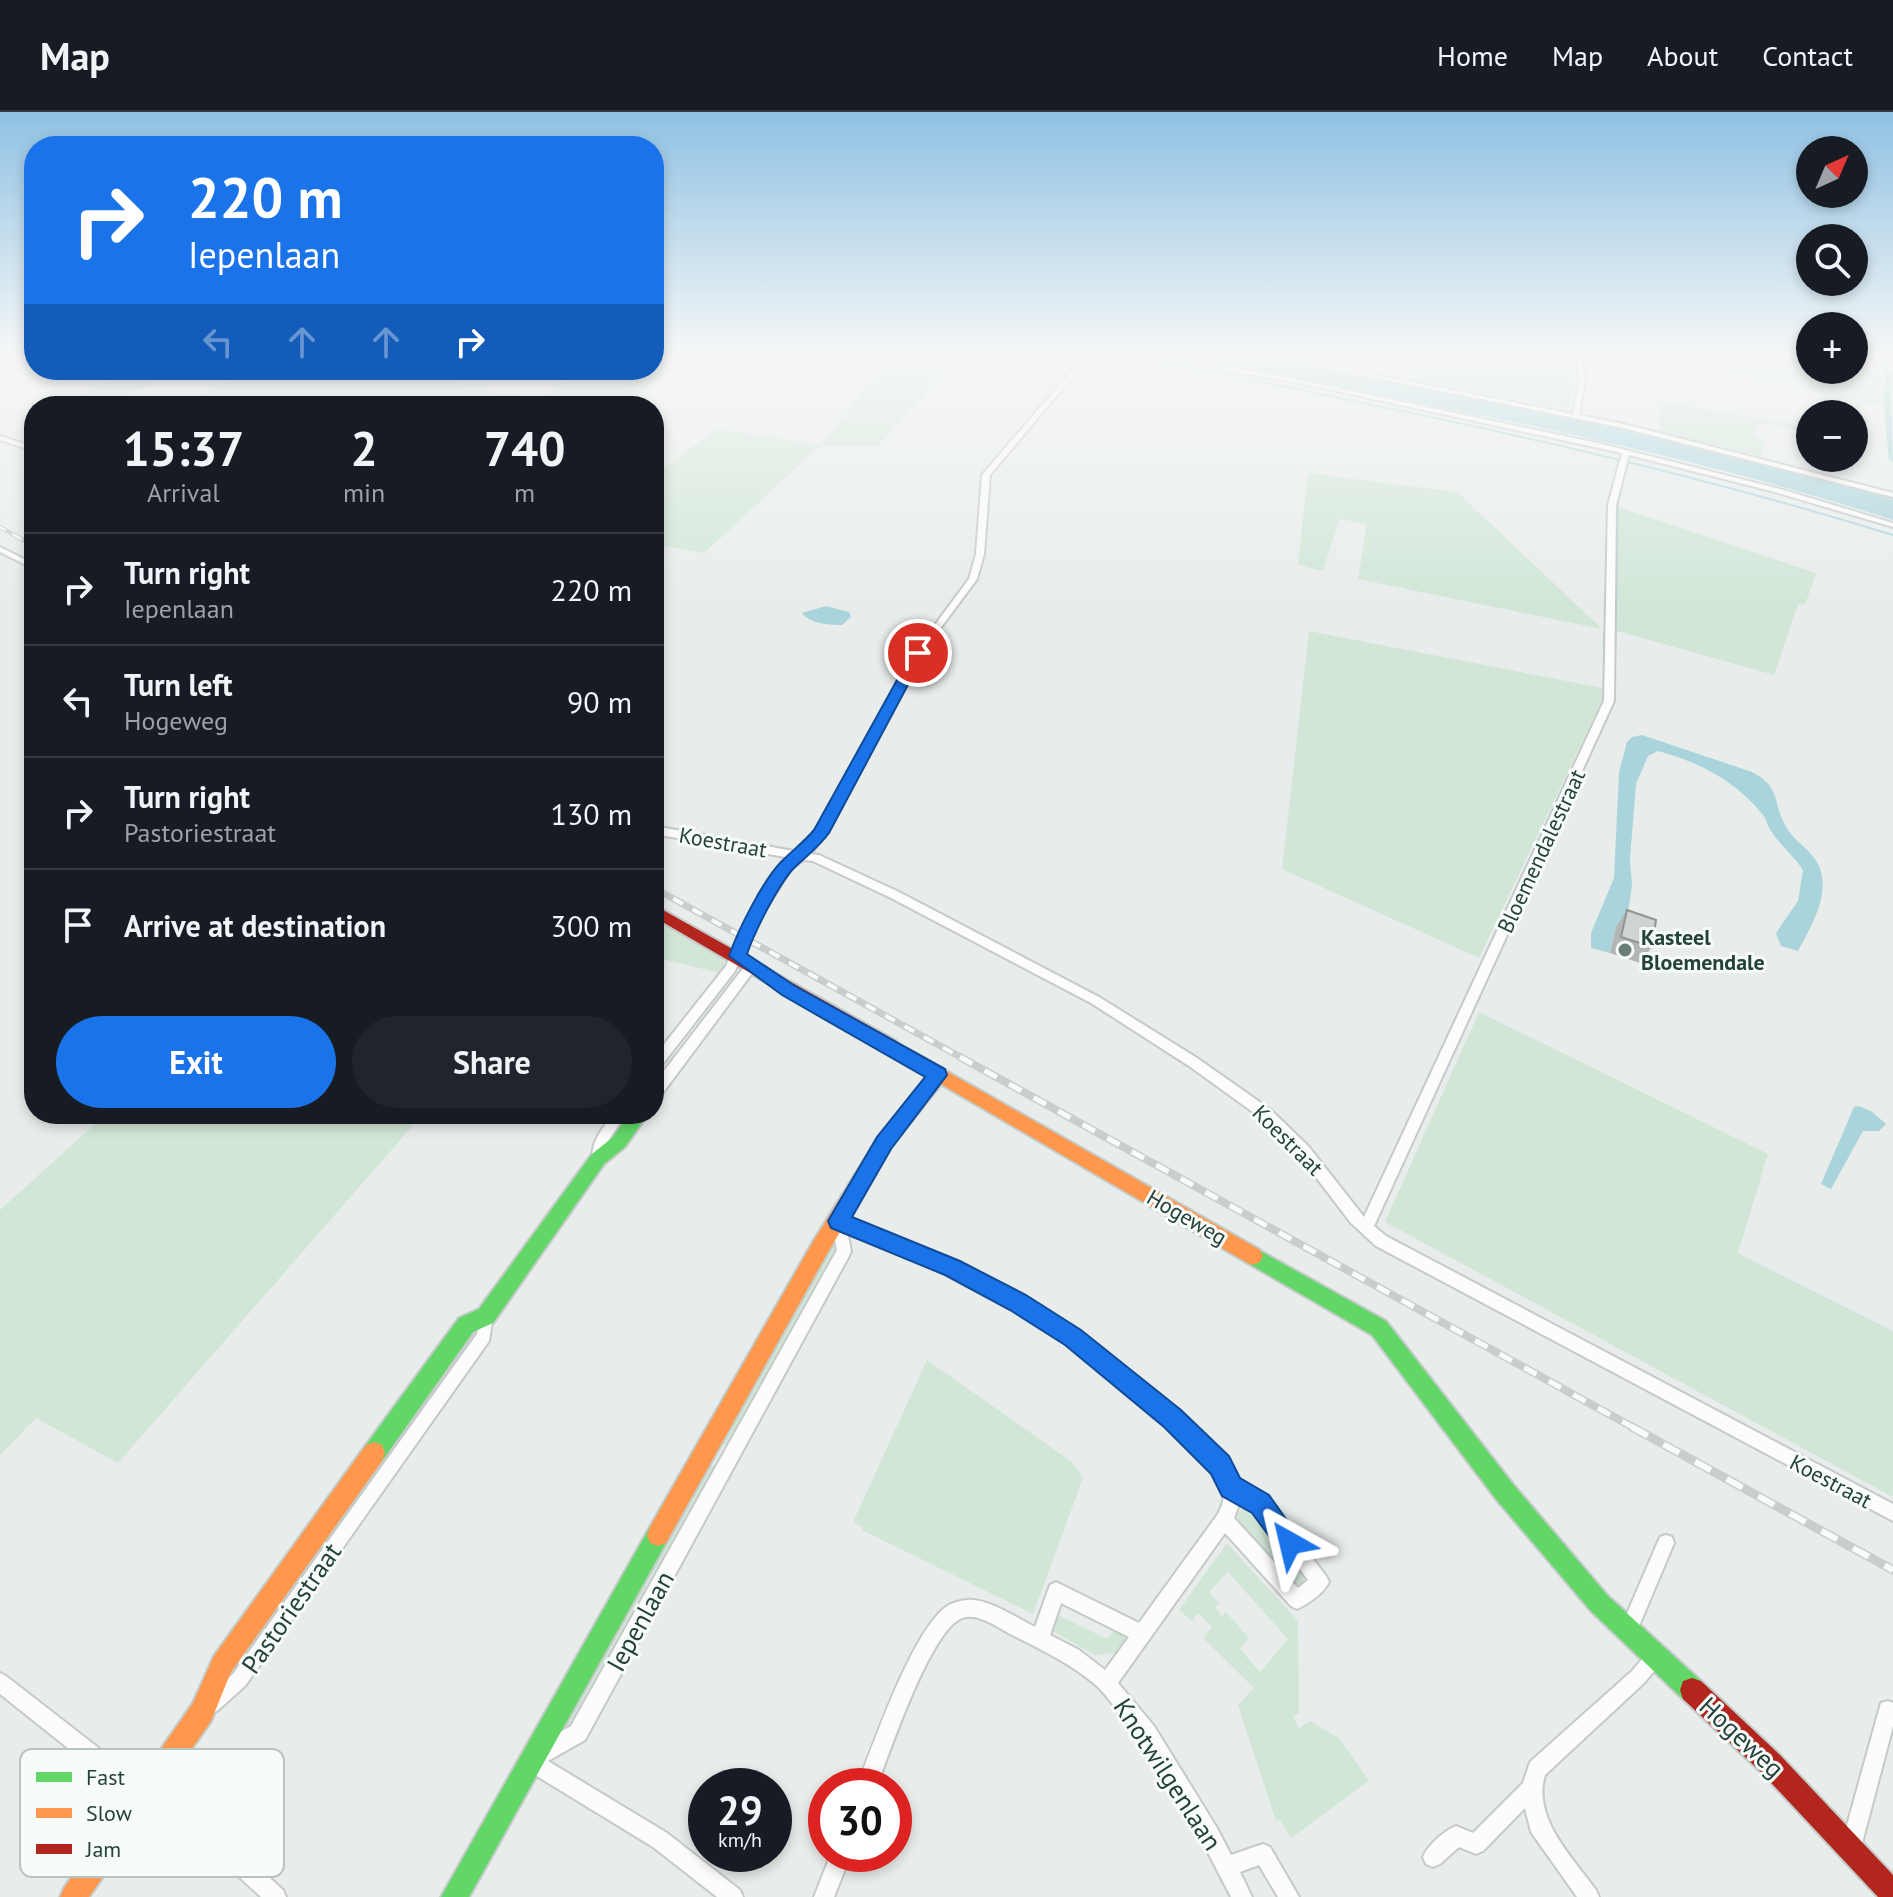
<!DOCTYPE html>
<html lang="en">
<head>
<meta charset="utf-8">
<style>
	:root { --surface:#171b24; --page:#20242c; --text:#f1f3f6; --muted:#9ea1a6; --line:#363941; --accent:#1a73e8 }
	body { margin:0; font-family:"PT Sans",sans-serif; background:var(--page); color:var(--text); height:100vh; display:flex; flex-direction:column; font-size:30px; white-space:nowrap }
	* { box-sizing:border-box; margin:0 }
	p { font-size:26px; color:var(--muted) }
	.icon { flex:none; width:44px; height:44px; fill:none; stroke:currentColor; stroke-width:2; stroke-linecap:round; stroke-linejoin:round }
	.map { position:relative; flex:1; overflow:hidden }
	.sheet { position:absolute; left:24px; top:284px; width:640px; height:728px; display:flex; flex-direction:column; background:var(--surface); border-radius:32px; box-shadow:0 4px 12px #0003 }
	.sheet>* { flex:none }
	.banner { position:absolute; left:24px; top:24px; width:640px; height:244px; border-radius:32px; box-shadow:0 4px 12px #0003; background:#1a73e8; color:#fff; overflow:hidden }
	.needle { width:52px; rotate:44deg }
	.controls { position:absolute; left:1796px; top:24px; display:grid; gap:16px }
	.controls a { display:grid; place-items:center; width:72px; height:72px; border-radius:50%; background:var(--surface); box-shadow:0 4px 12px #0003; font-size:40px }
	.speed { position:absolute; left:688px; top:1656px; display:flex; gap:16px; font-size:40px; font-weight:700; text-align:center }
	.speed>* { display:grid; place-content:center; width:104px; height:104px; border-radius:50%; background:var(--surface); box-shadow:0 4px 12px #0003; line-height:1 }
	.speed small { font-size:20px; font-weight:400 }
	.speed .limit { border:12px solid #d22; background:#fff; color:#111 }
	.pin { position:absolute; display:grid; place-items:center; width:68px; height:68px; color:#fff; margin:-34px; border:4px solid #fff; border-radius:50%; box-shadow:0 2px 8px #0007 }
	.me { position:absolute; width:88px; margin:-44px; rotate:323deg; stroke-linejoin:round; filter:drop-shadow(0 0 6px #0008) }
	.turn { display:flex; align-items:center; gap:28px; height:168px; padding:0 32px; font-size:36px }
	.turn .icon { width:104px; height:104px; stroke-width:2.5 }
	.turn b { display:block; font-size:56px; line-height:68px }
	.lanes { display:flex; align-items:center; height:76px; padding:0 32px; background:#0003; justify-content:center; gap:40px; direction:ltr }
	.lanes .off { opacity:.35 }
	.eta { display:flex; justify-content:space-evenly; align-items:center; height:136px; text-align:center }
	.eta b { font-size:48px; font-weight:600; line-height:56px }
	.primary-button { display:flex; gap:16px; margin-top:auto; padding:16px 32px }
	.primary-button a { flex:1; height:92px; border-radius:48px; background:var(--accent); color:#fff; font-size:32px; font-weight:600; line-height:92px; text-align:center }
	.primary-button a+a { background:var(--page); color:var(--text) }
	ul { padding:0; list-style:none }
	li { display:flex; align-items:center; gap:24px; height:112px; padding:0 32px; border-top:2px solid var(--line) }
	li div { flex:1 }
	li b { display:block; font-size:30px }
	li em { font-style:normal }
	header { display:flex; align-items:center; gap:48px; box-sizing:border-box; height:112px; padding:0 40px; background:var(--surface); border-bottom:2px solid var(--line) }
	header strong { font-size:38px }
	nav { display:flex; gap:44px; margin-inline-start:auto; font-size:28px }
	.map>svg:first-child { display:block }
</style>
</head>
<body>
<header>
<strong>Map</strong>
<nav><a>Home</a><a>Map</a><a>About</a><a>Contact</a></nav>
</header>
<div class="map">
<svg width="1893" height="1785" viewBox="0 0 1893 1785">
	<rect width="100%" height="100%" fill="#e8edeb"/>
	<path fill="#d1e6d7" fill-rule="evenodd" d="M654 243H686L623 294H595L545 285 582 258H654Z
		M894 243 956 248 878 334H820L704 441 654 432V364L716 317 820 333Z
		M1430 243H1468L1470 247 1576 258 1571 294 1568 297 1555 295 1409 267 1411 250 1471 255 1469 246Z
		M1636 243H1810V258H1854V243H1873L1882 263 1880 294 1811 280 1810 276Z
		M134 258H177L104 294H55Z
		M250 258H470L450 273 584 294H181Z
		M1662 290 1810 315V320L1759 311 1754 325 1765 328 1760 344 1659 320Z
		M1308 361 1457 380 1602 517 1358 467 1367 412 1339 407 1323 459 1298 453Z
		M1618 395 1816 461 1805 493 1798 492 1774 563 1617 519Z
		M1309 519 1603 576 1605 582 1479 846 1282 757Z
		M654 807 724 845V854L719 861 654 845Z
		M1479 900 1768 1042 1738 1141 1893 1219V1385L1385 1110Z
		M106 1002H423L118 1351 36 1306 0 1343V1098Z
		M833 1131 838 1136 731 1330 723 1333 721 1322Z
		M927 1248 1072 1350 1083 1366 1033 1502 862 1418 863 1416 853 1410Z
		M709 1351 715 1356 714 1361 574 1613 566 1617 563 1615Z
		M1242 1396H1252L1304 1462 1303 1472H1294L1238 1411V1401Z
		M1227 1431 1298 1509 1299 1602 1293 1604 1299 1616 1310 1609 1339 1626 1369 1669 1291 1726 1280 1708 1276 1709 1238 1593 1254 1576 1203 1526 1212 1515 1198 1501 1192 1509 1179 1498ZM1228 1460 1288 1527 1260 1560 1240 1537 1249 1526 1226 1500 1222 1504 1215 1495 1219 1491 1209 1480Z
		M1058 1503 1107 1527 1115 1518 1125 1523 1126 1529 1116 1541 1095 1543 1052 1519Z"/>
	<path fill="#a9d4db" d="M1165 243H1248L1378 267 1608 314 1893 387V408C1656 331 1409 289 1165 243Z
		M826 494 849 500 851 505 842 513C830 513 810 512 802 501Z
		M1642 623 1752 660C1782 676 1772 690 1786 715 1794 729 1811 738 1818 752 1832 780 1811 815 1798 839L1781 834 1776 821 1798 789 1803 758C1794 744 1780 733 1771 719 1767 714 1767 708 1763 703 1736 669 1699 650 1658 639L1648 644 1636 672 1630 747 1632 774 1628 800 1616 815 1610 841 1591 836V821L1614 766 1619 660 1627 630 1632 625Z
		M1859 994 1871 999 1886 1012 1879 1019H1863L1831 1077 1821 1072 1854 995Z"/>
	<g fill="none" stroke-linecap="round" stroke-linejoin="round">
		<path stroke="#a9d4db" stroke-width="2" d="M1118 243C1200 256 1281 274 1363 291 1541 327 1718 369 1893 423
			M1609 395 1618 355
			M1617 425 1618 388 1626 356"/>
		<path stroke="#a9d4db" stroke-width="3" d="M1604 533 1606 511
			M1614 566 1617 423"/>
		<path fill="#a9d4db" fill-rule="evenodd" d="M1874 243H1881L1893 263 1891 284 1893 350 1889 348 1883 284 1886 264Z"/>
		<g stroke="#c5cac8" stroke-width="4">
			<path id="street" d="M13 243H21L0 251V247Z
				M1085 243H1091L990 363 984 442 977 467 922 541 826 721 811 742 819 743 899 780 1099 885 1197 946 1271 998 1309 1035 1364 1105 1604 589 1608 393 1622 341 1323 276 1148 243 1185 247 1289 266 1602 332 1780 377 1893 411V415L1775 380 1629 343 1616 393 1614 589 1374 1114 1386 1124 1893 1392V1409L1376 1134 1351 1111 1299 1043 1261 1006 1189 954 1091 891 891 786 813 749 803 748 791 757 751 821 735 859 658 958 654 959V945L726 854 740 820 783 751 791 746 654 722V714L799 740 802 737 817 719 914 541 969 467 976 442 982 363Z
				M1263 243H1274L1573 302 1579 270 1576 243H1582L1585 270 1579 303 1623 312 1893 381V385L1623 316Z
				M0 324 34 335V339L0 328Z
				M0 435 34 452V457L0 440Z
				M752 849 756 850 758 853 756 856 659 986 654 987V972L748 850Z
				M613 1002H626L608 1029 603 1051 598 1053 593 1051C589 1032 602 1017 613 1002Z
				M838 1103 957 1151 1023 1185 1090 1230 1156 1280 1201 1322 1226 1347 1237 1369 1266 1386 1326 1464 1329 1470C1324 1481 1308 1492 1297 1497L1291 1494 1225 1421 1118 1571 1154 1614 1217 1716 1231 1743 1263 1732 1270 1735 1299 1785H1278L1259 1753 1240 1760 1252 1785H1231C1200 1724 1167 1662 1125 1608 1116 1597 1108 1585 1098 1575 1072 1552 1042 1538 1010 1522 997 1515 975 1499 960 1507 929 1523 890 1639 877 1674H857C873 1634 914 1513 949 1493 953 1491 962 1488 967 1488 987 1486 1017 1506 1035 1515L1050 1473 1056 1470 1139 1511 1218 1402C1223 1392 1226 1384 1221 1373 1214 1353 1193 1338 1178 1323 1128 1276 1073 1232 1014 1196 962 1164 903 1143 847 1119L851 1139 849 1144 585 1628 548 1649 667 1721 740 1778 743 1785H717L653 1735 522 1655 520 1648 522 1641 531 1639 532 1636 571 1614 837 1138 831 1109 833 1105ZM1240 1390 1254 1398 1308 1468 1298 1476 1234 1406ZM1061 1491 1129 1525 1105 1558 1079 1538 1050 1523Z
				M486 1197 491 1199 493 1204 489 1229 245 1574 217 1599 211 1602 205 1599 202 1593 205 1587 233 1562 477 1222 481 1199Z
				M1666 1423 1672 1425 1674 1431 1634 1526 1628 1529 1622 1526 1619 1520 1660 1425Z
				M1655 1536 1661 1539 1664 1545 1661 1551 1644 1571 1545 1663C1532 1706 1572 1745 1596 1778L1599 1785H1577L1531 1720 1525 1696 1483 1739 1476 1742 1459 1735 1440 1752 1433 1755 1426 1752 1423 1745C1428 1733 1444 1719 1456 1714L1473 1721 1523 1671 1530 1650 1632 1559 1649 1539Z
				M0 1561 6 1564 132 1662 178 1689 224 1724 283 1778 286 1785H261L210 1738 164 1703 118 1676 0 1582Z
				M1888 1589 1893 1591V1614L1861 1735 1858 1742 1851 1745 1844 1742 1841 1735 1879 1598 1881 1591Z
				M831 1742H851L834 1785H814Z"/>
		</g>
		<g stroke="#c3cbc8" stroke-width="4">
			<path id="fast" d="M629 1002H648L625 1035 604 1052 493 1211 473 1220 382 1349 374 1352 366 1349 363 1341 366 1333 459 1206 479 1197 592 1042 613 1025Z
				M1253 1135 1386 1209 1512 1371 1607 1483 1701 1569 1704 1578 1701 1587 1692 1590 1683 1587 1591 1499 1496 1387 1372 1223 1246 1150 1243 1144 1246 1138Z
				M658 1412 666 1415 669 1423 666 1431 469 1785H441L650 1415Z"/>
		</g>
		<g stroke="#c3cbc8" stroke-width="4">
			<path id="slow" d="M890 927 1260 1138 1263 1144 1260 1150 1253 1153 1246 1150 941 972 890 1036 828 1140 666 1431 658 1434 650 1431 647 1423 650 1415 814 1128 878 1026 927 964 884 939 882 934 884 929Z
				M374 1330 382 1333 385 1341 382 1349 231 1560 211 1609 89 1785H60L64 1776 193 1591 214 1544 366 1333Z"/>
		</g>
		<g stroke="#c3cbc8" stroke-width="4">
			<path id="jam" d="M654 793 896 929 898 934 896 939H884L654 805Z
				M1692 1566 1701 1569 1780 1643 1893 1763V1785H1878L1762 1661 1683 1587 1680 1578 1683 1569Z"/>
		</g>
		<use href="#street" fill="#fcfcfc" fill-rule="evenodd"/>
		<use href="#fast" fill="#63d668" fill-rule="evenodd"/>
		<use href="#slow" fill="#ff974d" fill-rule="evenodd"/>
		<use href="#jam" fill="#b3261e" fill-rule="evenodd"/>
		<g stroke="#c9cdcc" stroke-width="4">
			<path id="rail-far4" d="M0 415 18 425"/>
		</g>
		<g stroke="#c9cdcc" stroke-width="5">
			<path id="rail-far3" d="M14 423 34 434"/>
		</g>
		<g stroke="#c9cdcc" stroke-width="7">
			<path id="rail-far2" d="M654 776 964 947"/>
		</g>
		<g stroke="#c9cdcc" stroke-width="8">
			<path id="rail-far1" d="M960 945 1636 1317"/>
		</g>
		<g stroke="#c9cdcc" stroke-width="9">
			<path id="rail" d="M1632 1315 1893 1458"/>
		</g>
		<use href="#rail-far4" stroke="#f7fbf9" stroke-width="2" stroke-dasharray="7" stroke-linecap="butt"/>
		<use href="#rail-far3" stroke="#f7fbf9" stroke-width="3" stroke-dasharray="9" stroke-linecap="butt"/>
		<use href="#rail-far2" stroke="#f7fbf9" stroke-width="4" stroke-dasharray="11" stroke-linecap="butt"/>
		<use href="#rail-far1" stroke="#f7fbf9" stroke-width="5" stroke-dasharray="14" stroke-linecap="butt"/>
		<use href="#rail" stroke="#f7fbf9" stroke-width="6" stroke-dasharray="18" stroke-linecap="butt"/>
	</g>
	<path fill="#b2b6b5" d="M1627 798 1652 835 1640 851 1610 841 1616 815Z"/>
	<path fill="#cfd4d2" stroke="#919493" stroke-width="2" d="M1627 798 1656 808 1652 835 1621 825Z"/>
	<linearGradient id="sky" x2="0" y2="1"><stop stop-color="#8fc1e3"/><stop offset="0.49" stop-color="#f5f7f6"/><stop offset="1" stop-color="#f5f7f6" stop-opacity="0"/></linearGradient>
	<rect width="1893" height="493" fill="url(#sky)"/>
	<path fill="#1a73e8" stroke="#114b97" stroke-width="2" d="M918 537 925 541 829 721C818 736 806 744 793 757 777 775 755 819 747 842L795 874 945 957 947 963 891 1037 852 1105 960 1149 1026 1183 1081 1218 1181 1298 1229 1344 1240 1366 1269 1383 1303 1431 1299 1440 1290 1443 1281 1440 1252 1401 1222 1384 1211 1362 1164 1315 1065 1233 1010 1198 945 1163 831 1116 828 1109 877 1025 925 965 782 883 729 844C738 818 763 768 782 749 793 738 804 730 814 718L912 541Z"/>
	<circle fill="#697e77" stroke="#f7fbf9" stroke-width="3" cx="1625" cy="838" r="8"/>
	<g text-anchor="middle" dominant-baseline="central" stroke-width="6" stroke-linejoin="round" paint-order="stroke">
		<g font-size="22" fill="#244239" stroke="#f7fbf9">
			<text transform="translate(723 730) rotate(10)">Koestraat</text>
			<text transform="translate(1541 739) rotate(-65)">Bloemendalestraat</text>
			<text transform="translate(1288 1028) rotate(45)">Koestraat</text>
			<text transform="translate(1187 1105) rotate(30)">Hogeweg</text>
			<text transform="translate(1831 1369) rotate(28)">Koestraat</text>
		</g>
		<g font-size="22" font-weight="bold" fill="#244239" stroke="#f7fbf9" text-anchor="start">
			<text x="1641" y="825">Kasteel<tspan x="1641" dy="25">Bloemendale</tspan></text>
		</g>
		<g font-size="26" fill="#244239" stroke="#f7fbf9">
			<text transform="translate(291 1496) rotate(-55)">Pastoriestraat</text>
			<text transform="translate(640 1509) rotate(-61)">Iepenlaan</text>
			<text transform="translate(1742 1625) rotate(43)">Hogeweg</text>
			<text transform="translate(1168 1662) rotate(57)">Knotwilgenlaan</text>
		</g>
	</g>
	<rect x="20" y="1637" width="264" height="128" rx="12" fill="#f7fbf9" stroke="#b8c4bf" stroke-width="2"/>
	<rect x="36" y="1660" width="36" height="10" fill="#63d668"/>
	<rect x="36" y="1696" width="36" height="10" fill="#ff974d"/>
	<rect x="36" y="1732" width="36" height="10" fill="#b3261e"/>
	<g font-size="22" fill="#244239">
		<text x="86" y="1673">Fast</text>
		<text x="86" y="1709">Slow</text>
		<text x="86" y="1745">Jam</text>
	</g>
</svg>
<div class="controls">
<a><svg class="needle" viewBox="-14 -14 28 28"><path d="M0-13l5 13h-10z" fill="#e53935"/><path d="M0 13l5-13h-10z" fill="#9ea1a6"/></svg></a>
<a><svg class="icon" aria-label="search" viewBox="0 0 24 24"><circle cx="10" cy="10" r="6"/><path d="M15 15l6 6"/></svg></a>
<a>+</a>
<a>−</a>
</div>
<div class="speed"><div>29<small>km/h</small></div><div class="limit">30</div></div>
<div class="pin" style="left:918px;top:541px;background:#d93025"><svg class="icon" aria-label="arrive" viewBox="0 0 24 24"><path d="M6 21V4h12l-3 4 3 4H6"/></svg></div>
<svg class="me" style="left:1290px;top:1431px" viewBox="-20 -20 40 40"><path d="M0-17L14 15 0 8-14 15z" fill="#1a73e8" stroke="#fff" stroke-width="4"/></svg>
<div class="banner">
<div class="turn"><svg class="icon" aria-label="right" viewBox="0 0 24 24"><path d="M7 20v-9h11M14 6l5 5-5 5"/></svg><div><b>220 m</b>Iepenlaan</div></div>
<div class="lanes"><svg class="icon off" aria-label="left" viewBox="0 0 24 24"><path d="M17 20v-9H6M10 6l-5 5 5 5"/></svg><svg class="icon off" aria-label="ahead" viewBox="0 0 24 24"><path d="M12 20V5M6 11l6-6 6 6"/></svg><svg class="icon off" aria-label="ahead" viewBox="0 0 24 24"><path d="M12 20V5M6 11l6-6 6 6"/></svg><svg class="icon" aria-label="right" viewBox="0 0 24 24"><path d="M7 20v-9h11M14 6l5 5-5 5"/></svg></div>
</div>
<section class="sheet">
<div class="eta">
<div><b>15:37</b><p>Arrival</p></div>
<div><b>2</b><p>min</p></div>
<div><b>740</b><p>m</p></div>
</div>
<ul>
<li><svg class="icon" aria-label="right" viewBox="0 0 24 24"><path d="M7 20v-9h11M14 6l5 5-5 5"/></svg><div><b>Turn right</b><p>Iepenlaan</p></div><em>220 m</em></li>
<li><svg class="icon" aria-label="left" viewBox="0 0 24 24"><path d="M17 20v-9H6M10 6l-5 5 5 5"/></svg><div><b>Turn left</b><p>Hogeweg</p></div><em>90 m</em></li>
<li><svg class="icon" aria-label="right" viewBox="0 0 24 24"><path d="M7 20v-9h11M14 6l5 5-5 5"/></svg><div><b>Turn right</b><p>Pastoriestraat</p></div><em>130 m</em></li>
<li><svg class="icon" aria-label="arrive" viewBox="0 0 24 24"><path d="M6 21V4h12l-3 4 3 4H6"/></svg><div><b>Arrive at destination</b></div><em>300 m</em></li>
</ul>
<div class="primary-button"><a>Exit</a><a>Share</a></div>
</section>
</div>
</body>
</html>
